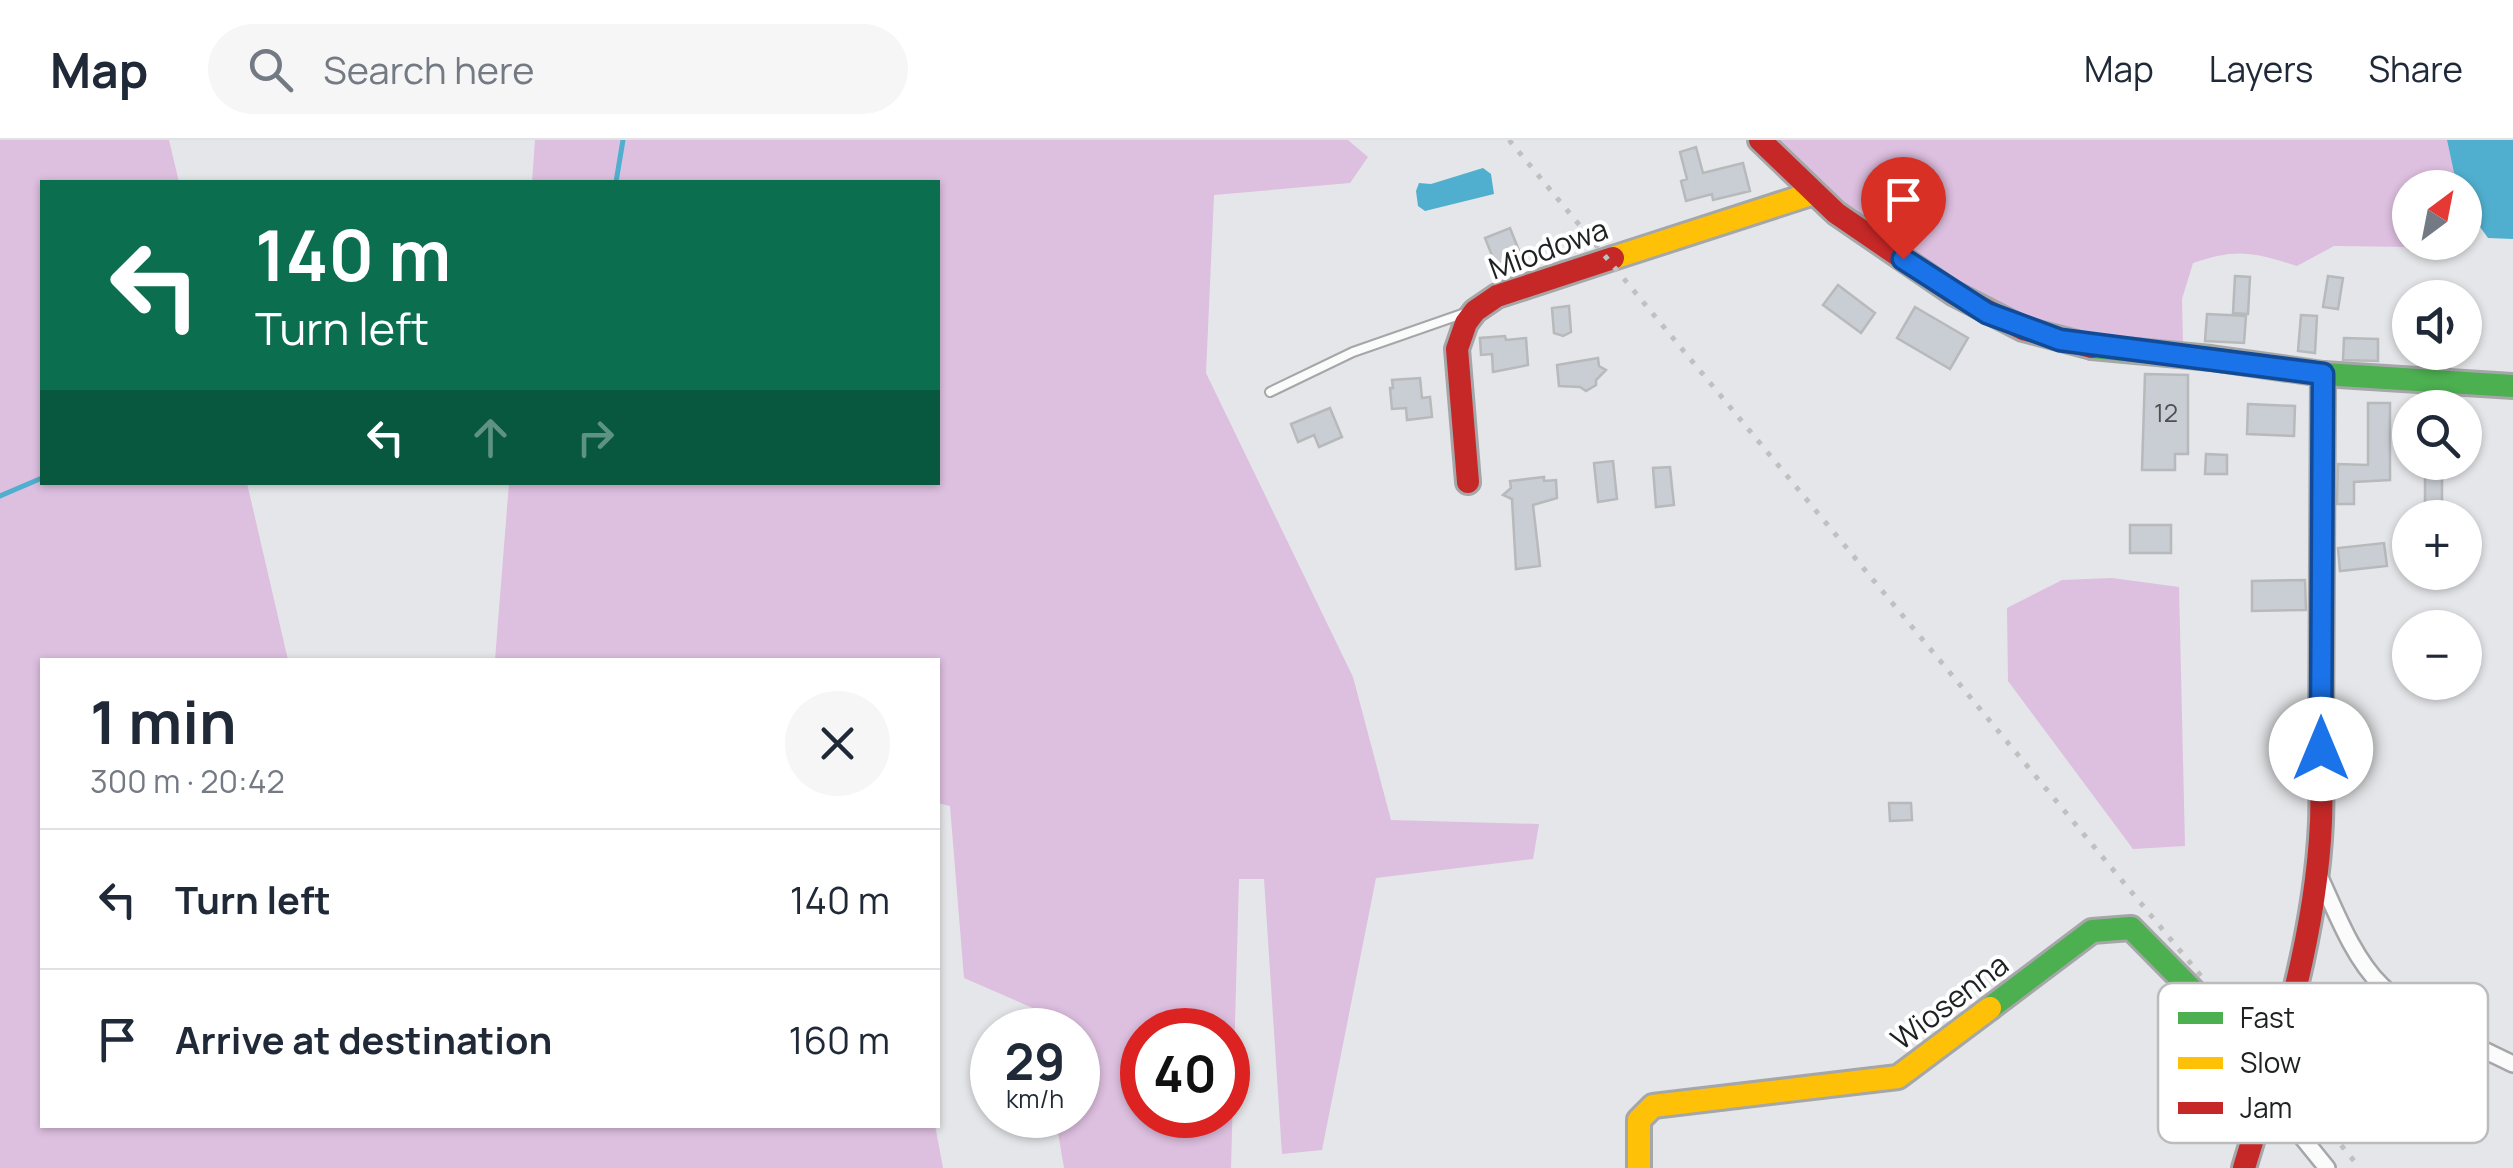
<!DOCTYPE html>
<html lang="en">
<head>
<meta charset="utf-8">
<style>
	:root { --surface:#fff; --page:#f6f6f7; --text:#1f2937; --muted:#747a83; --line:#e0e1e3 }
	body { margin:0; font-family:Manrope,sans-serif; background:var(--page); color:var(--text); height:100vh; display:flex; flex-direction:column; font-size:38px; white-space:nowrap }
	* { box-sizing:border-box; margin:0 }
	p { font-size:32px; color:var(--muted) }
	.icon { flex:none; width:55px; height:55px; fill:none; stroke:currentColor; stroke-width:2; stroke-linecap:round; stroke-linejoin:round }
	.map { position:relative; flex:1; overflow:hidden }
	.side { position:absolute; left:40px; top:518px; width:900px; height:470px; display:flex; flex-direction:column; background:var(--surface); border-radius:0px; box-shadow:0 2px 8px #0004 }
	.side>* { flex:none }
	.banner { position:absolute; left:40px; top:40px; width:900px; height:305px; border-radius:0px; box-shadow:0 2px 8px #0004; background:#0b6e4f; color:#fff; overflow:hidden }
	.needle { width:65px; rotate:32deg }
	.fabs { position:absolute; left:2392px; top:30px; display:grid; gap:20px }
	.fabs a { display:grid; place-items:center; width:90px; height:90px; border-radius:50%; background:var(--surface); box-shadow:0 2px 8px #0004; font-size:50px }
	.speed { position:absolute; left:970px; top:868px; display:flex; gap:20px; font-size:50px; font-weight:700; text-align:center }
	.speed>* { display:grid; place-content:center; width:130px; height:130px; border-radius:50%; background:var(--surface); box-shadow:0 2px 8px #0004; line-height:1 }
	.speed small { font-size:25px; font-weight:400 }
	.speed .limit { border:15px solid #d22; background:#fff; color:#111 }
	.pin { position:absolute; display:grid; place-items:center; width:85px; height:85px; color:#fff; margin:-102px -42px; border-radius:50% 50% 50% 0; rotate:-45deg; box-shadow:0 0 10px #0007 }
	.pin .icon { rotate:45deg }
	.me { position:absolute; width:110px; margin:-55px; rotate:0deg; stroke-linejoin:round; filter:drop-shadow(0 0 8px #0008) }
	.turn { display:flex; align-items:center; gap:35px; height:210px; padding:0 50px; font-size:45px }
	.turn .icon { width:130px; height:130px; stroke-width:2.5 }
	.turn b { display:block; font-size:70px; line-height:85px }
	.lanes { display:flex; align-items:center; height:95px; padding:0 50px; background:#0003; justify-content:center; gap:50px; direction:ltr }
	.lanes .off { opacity:.35 }
	.round { display:grid; place-items:center; flex:none; width:105px; height:105px; border-radius:52px; background:var(--page) }
	.headline { display:flex; align-items:center; justify-content:space-between; height:170px; padding:0 50px }
	h1 { font-size:60px; font-weight:700; line-height:75px }
	ul { padding:0; list-style:none }
	li { display:flex; align-items:center; gap:30px; height:140px; padding:0 50px; border-top:2px solid var(--line) }
	li div { flex:1 }
	li b { display:block; font-size:38px }
	li em { font-style:normal }
	header { display:flex; align-items:center; gap:60px; box-sizing:border-box; height:140px; padding:0 50px; background:var(--surface); border-bottom:2px solid var(--line) }
	header strong { font-size:48px }
	nav { display:flex; gap:55px; margin-inline-start:auto; font-size:35px }
	.search { width:700px; height:90px; background:var(--page); display:flex; align-items:center; gap:25px; box-sizing:border-box; padding:0 35px; border-radius:55px; color:var(--muted); font-size:38px }
	.map>svg:first-child { display:block }
</style>
</head>
<body>
<header>
<strong>Map</strong>
<div class="search"><svg class="icon" aria-label="search" viewBox="0 0 24 24"><circle cx="10" cy="10" r="6"/><path d="M15 15l6 6"/></svg>Search here</div>
<nav><a>Map</a><a>Layers</a><a>Share</a></nav>
</header>
<div class="map">
<svg width="2513" height="1028" viewBox="0 0 2513 1028">
	<rect width="100%" height="100%" fill="#e5e6e9"/>
	<path fill="#ddbfdf" fill-rule="evenodd" d="M0 0H169L179 42H42V342L247 343 288 520H42V985H935L943 1028H0Z
		M535 0H1348L1368 17 1350 43 1214 55 1206 233 1353 537 1391 680 1539 684 1533 719 1376 738 1322 1010 1282 1014 1264 739H1239L1231 1028H1064L1055 975H1078V890H1039L1035 869 964 838 950 666 938 663V520H495L509 343 938 342V42H532ZM1142 890H1228V975H1142Z
		M1770 0H2447L2457 47 2410 48V102L2457 103 2414 107 2334 106 2297 126C2253 112 2237 108 2193 123L2182 159 2183 202 2095 198 2061 191 1992 167 1840 64Z
		M2112 438 2179 447 2185 706 2133 709 2008 541 2007 468 2062 440Z"/>
	<path fill="#50afce" d="M2447 0H2513V99L2488 98 2465 66V48L2457 47Z
		M1483 28 1491 34 1494 54 1425 71 1418 66 1416 51 1419 43 1431 44Z"/>
	<g fill="none" stroke-linecap="round" stroke-linejoin="round">
		<path stroke="#50afce" stroke-width="5" d="M616 42 623 0
			M0 356 42 338"/>
	</g>
	<path fill="#c9ced4" stroke="#b8b9bb" stroke-width="2.5" d="M1696 7 1703 33 1743 23 1750 51 1713 60 1712 54 1686 61 1681 41 1687 39 1680 12Z
		M1510 88 1524 123 1499 133 1485 98Z
		M2235 136 2250 137 2248 174 2233 173Z
		M2328 136 2343 138 2338 169 2323 167Z
		M1838 145 1875 173 1861 193 1823 165Z
		M1569 166 1571 192 1563 196 1554 193 1552 168Z
		M1915 167 1968 198 1950 229 1897 198Z
		M2207 174 2246 176 2244 203 2205 201Z
		M2301 175 2317 176 2315 213 2298 211Z
		M1505 196 1506 200 1526 198 1528 225 1493 232 1492 214 1481 215 1480 198Z
		M2344 198 2378 199V221L2343 220Z
		M1598 218 1599 226 1606 230 1596 240V245L1586 251 1580 247 1559 246 1557 225Z
		M2145 234 2188 235V314H2175V330H2142Z
		M1420 238 1422 258 1430 257 1432 277 1407 280 1406 268 1392 269 1390 248H1393L1392 240Z
		M2368 263H2390V340L2354 342V364H2337L2338 324 2368 325Z
		M2248 264 2295 266 2294 296 2247 294Z
		M1330 268 1342 297 1319 307 1314 295 1298 302 1291 284Z
		M2206 314 2227 315V334H2205Z
		M1613 321 1617 359 1598 362 1594 323Z
		M2425 324H2442V375H2425Z
		M1670 327 1674 365 1656 367 1653 328Z
		M1544 337V341L1556 340 1557 358 1533 365 1540 426 1516 429 1512 359 1503 355 1511 348 1510 341Z
		M2130 385H2171V413H2130Z
		M2384 403 2387 426 2340 431 2338 408Z
		M2305 440 2306 470 2252 471V441Z
		M1889 663H1911L1912 680 1890 681Z"/>
	<g fill="none" stroke-linecap="round" stroke-linejoin="round">
		<g stroke="#a5a6a8" stroke-width="12">
			<path id="lane" d="M1270 252 1353 212 1465 173"/>
		</g>
		<g stroke="#a5a6a8" stroke-width="20">
			<path id="street" d="M2317 731C2334 767 2352 817 2381 845 2414 879 2470 903 2513 924
				M2265 959 2280 970 2327 1028"/>
		</g>
		<g stroke="#a5a6a8" stroke-width="28">
			<path id="fast" d="M2092 207 2211 218 2323 234 2513 246
				M1990 868 2092 791 2131 788 2204 862 2271 939"/>
		</g>
		<g stroke="#a5a6a8" stroke-width="28">
			<path id="slow" d="M1613 118 1814 53
				M2321 605 2323 234
				M1639 1028V980L1653 966 1898 937 1990 868"/>
		</g>
		<g stroke="#a5a6a8" stroke-width="28">
			<path id="jam" d="M1760 0 1836 73 1953 153 2023 189 2092 207
				M1468 342 1457 209 1466 183 1475 171 1497 156 1613 118
				M2244 1028C2278 916 2316 799 2321 682 2322 656 2321 630 2321 605"/>
		</g>
		<use href="#lane" stroke="#fbfbfc" stroke-width="8"/>
		<use href="#street" stroke="#fbfbfc" stroke-width="15"/>
		<use href="#fast" stroke="#4caf50" stroke-width="22"/>
		<use href="#slow" stroke="#ffc107" stroke-width="22"/>
		<use href="#jam" stroke="#c62828" stroke-width="22"/>
		<path stroke="#c0c0c0" stroke-width="5" stroke-dasharray="5 10" stroke-linecap="butt" d="M1509 0 2360 1028"/>
	</g>
	<g fill="none" stroke-linecap="round" stroke-linejoin="round">
		<g stroke="#114b97" stroke-width="25">
			<path id="route" d="M1903 119 1987 173 2060 200 2323 234 2321 609"/>
		</g>
		<use href="#route" stroke="#1a73e8" stroke-width="18"/>
	</g>
	<g text-anchor="middle" dominant-baseline="central" stroke-width="8" stroke-linejoin="round" paint-order="stroke">
		<g font-size="25" fill="#4d4f52">
			<text x="2166" y="272">12</text>
		</g>
		<g font-size="30" fill="#1f2021" stroke="#fff">
			<text transform="translate(1548 108) rotate(-20)">Miodowa</text>
			<text transform="translate(1949 861) rotate(-37)">Wiosenna</text>
		</g>
	</g>
	<rect x="2158" y="843" width="330" height="160" rx="15" fill="#fff" stroke="#bcbcbc" stroke-width="2.5"/>
	<rect x="2178" y="872" width="45" height="12" fill="#4caf50"/>
	<rect x="2178" y="917" width="45" height="12" fill="#ffc107"/>
	<rect x="2178" y="962" width="45" height="12" fill="#c62828"/>
	<g font-size="28" fill="#1f2021">
		<text x="2240" y="888">Fast</text>
		<text x="2240" y="933">Slow</text>
		<text x="2240" y="978">Jam</text>
	</g>
</svg>
<div class="fabs">
<a><svg class="needle" viewBox="-14 -14 28 28"><path d="M0-13l5 13h-10z" fill="#e53935"/><path d="M0 13l5-13h-10z" fill="#747a83"/></svg></a>
<a><svg class="icon" aria-label="sound" viewBox="0 0 24 24"><path d="M4 9h4l5-4v14l-5-4H4zM17 9q2 3 0 6"/></svg></a>
<a><svg class="icon" aria-label="search" viewBox="0 0 24 24"><circle cx="10" cy="10" r="6"/><path d="M15 15l6 6"/></svg></a>
<a>+</a>
<a>−</a>
</div>
<div class="speed"><div>29<small>km/h</small></div><div class="limit">40</div></div>
<div class="pin" style="left:1903px;top:119px;background:#d93025"><svg class="icon" aria-label="arrive" viewBox="0 0 24 24"><path d="M6 21V4h12l-3 4 3 4H6"/></svg></div>
<svg class="me" style="left:2321px;top:609px" viewBox="-20 -20 40 40"><circle r="19" fill="#fff"/><path d="M0-13L10 11 0 6-10 11z" fill="#1a73e8"/></svg>
<div class="banner">
<div class="turn"><svg class="icon" aria-label="left" viewBox="0 0 24 24"><path d="M17 20v-9H6M10 6l-5 5 5 5"/></svg><div><b>140 m</b>Turn left</div></div>
<div class="lanes"><svg class="icon" aria-label="left" viewBox="0 0 24 24"><path d="M17 20v-9H6M10 6l-5 5 5 5"/></svg><svg class="icon off" aria-label="ahead" viewBox="0 0 24 24"><path d="M12 20V5M6 11l6-6 6 6"/></svg><svg class="icon off" aria-label="right" viewBox="0 0 24 24"><path d="M7 20v-9h11M14 6l5 5-5 5"/></svg></div>
</div>
<section class="side">
<div class="headline"><div><h1>1 min</h1><p>300 m · 20:42</p></div><a class="round"><svg class="icon" aria-label="close" viewBox="0 0 24 24"><path d="M6 6l12 12M18 6L6 18"/></svg></a></div>
<ul>
<li><svg class="icon" aria-label="left" viewBox="0 0 24 24"><path d="M17 20v-9H6M10 6l-5 5 5 5"/></svg><div><b>Turn left</b></div><em>140 m</em></li>
<li><svg class="icon" aria-label="arrive" viewBox="0 0 24 24"><path d="M6 21V4h12l-3 4 3 4H6"/></svg><div><b>Arrive at destination</b></div><em>160 m</em></li>
</ul>
</section>
</div>
</body>
</html>
